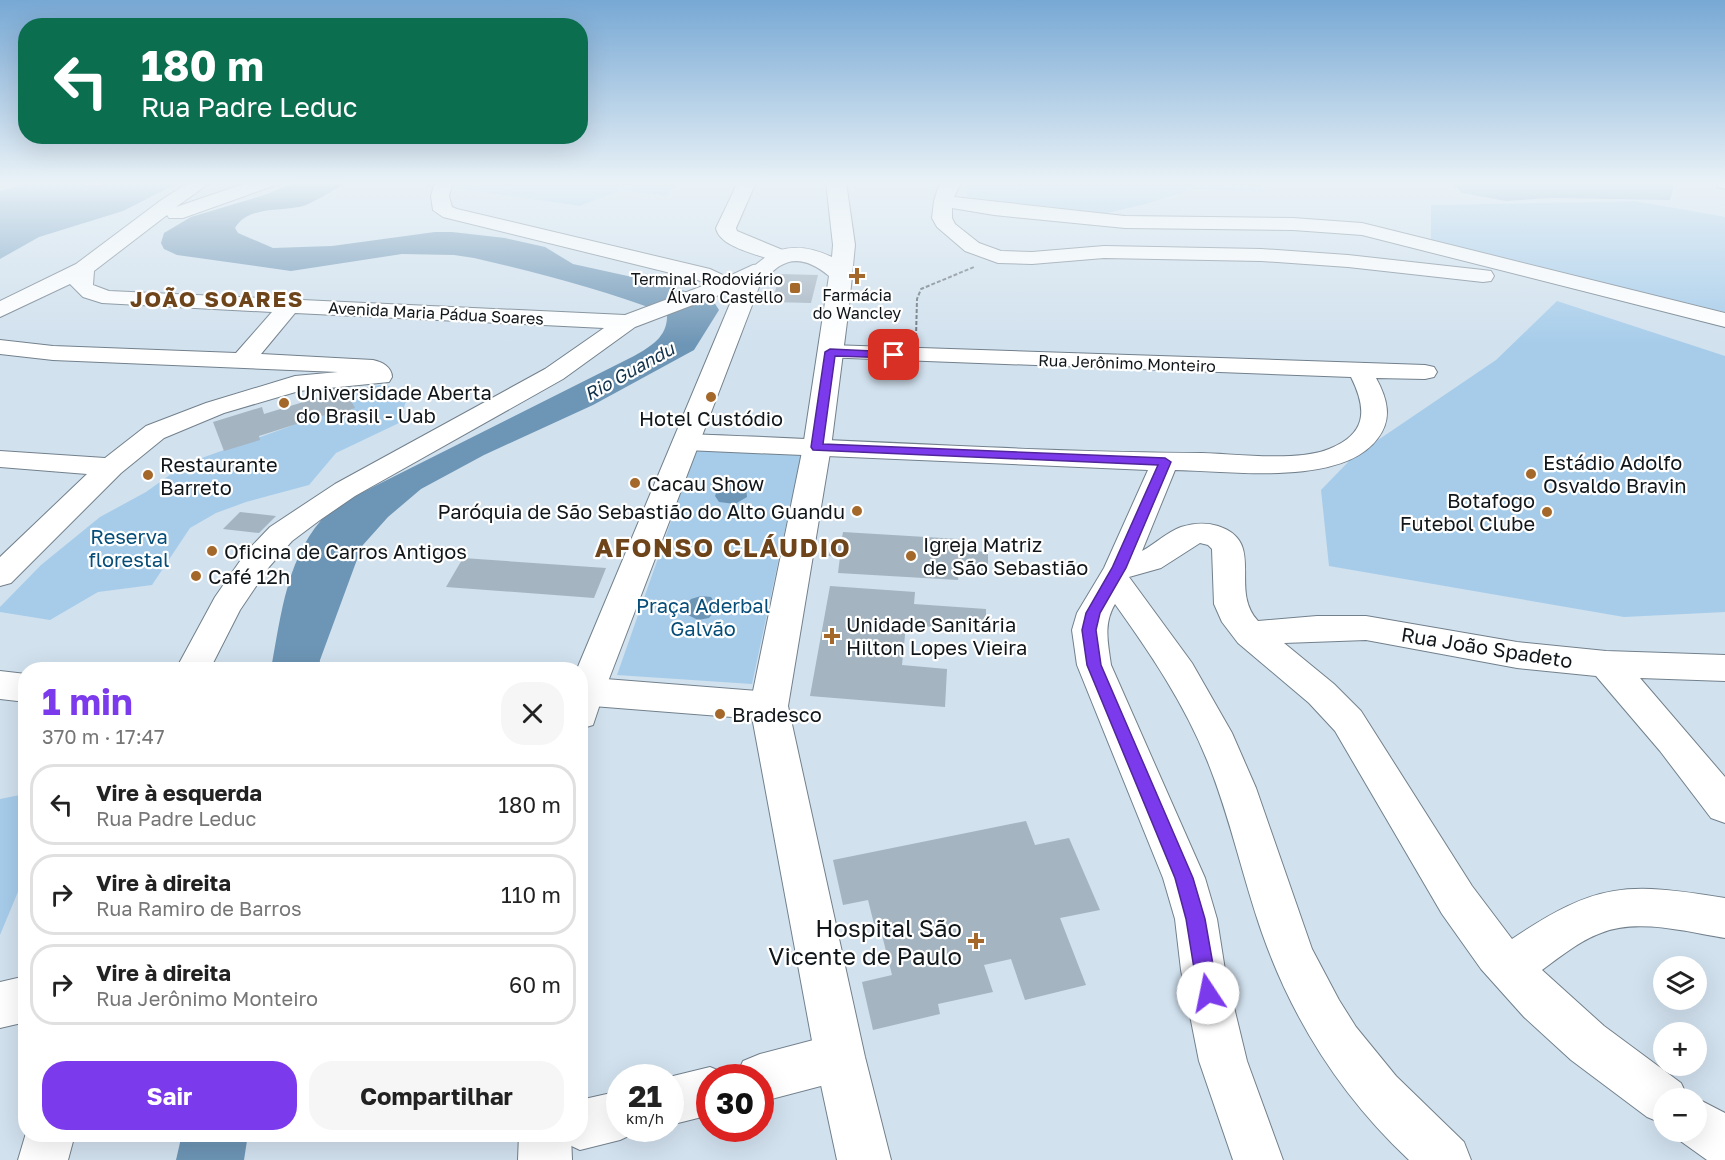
<!DOCTYPE html>
<html lang="pt">
<head>
<meta charset="utf-8">
<style>
	:root { --surface:#fff; --page:#f6f6f6; --text:#222; --muted:#767676; --line:#e0e0e0; --accent:#7c3aed }
	body { margin:0; font-family:"Golos Text",sans-serif; background:var(--page); color:var(--text); height:100vh; display:flex; flex-direction:column; font-size:22px; white-space:nowrap }
	* { box-sizing:border-box; margin:0 }
	p { font-size:20px; color:var(--muted) }
	.icon { flex:none; width:33px; height:33px; fill:none; stroke:currentColor; stroke-width:2; stroke-linecap:round; stroke-linejoin:round }
	.map { position:relative; flex:1; overflow:hidden }
	.panel { position:absolute; left:18px; top:662px; width:570px; height:480px; display:flex; flex-direction:column; background:var(--surface); border-radius:24px; box-shadow:0 6px 24px #0002 }
	.panel>* { flex:none }
	.top-card { position:absolute; left:18px; top:18px; width:570px; height:126px; border-radius:24px; box-shadow:0 6px 24px #0002; background:#0b6e4f; color:#fff; overflow:hidden }
	.controls { position:absolute; left:1653px; top:956px; display:grid; gap:12px }
	.controls a { display:grid; place-items:center; width:54px; height:54px; border-radius:50%; background:var(--surface); box-shadow:0 6px 24px #0002; font-size:30px }
	.speed { position:absolute; left:606px; top:1064px; display:flex; gap:12px; font-size:30px; font-weight:700; text-align:center }
	.speed>* { display:grid; place-content:center; width:78px; height:78px; border-radius:50%; background:var(--surface); box-shadow:0 6px 24px #0002; line-height:1 }
	.speed small { font-size:15px; font-weight:400 }
	.speed .limit { border:9px solid #d22; background:#fff; color:#111 }
	.pin { position:absolute; display:grid; place-items:center; width:51px; height:51px; color:#fff; margin:-26px; border-radius:12px; box-shadow:0 3px 9px #0006 }
	.me { position:absolute; width:66px; margin:-33px; rotate:349deg; stroke-linejoin:round; filter:drop-shadow(0 0 4px #0008) }
	.turn { display:flex; align-items:center; gap:21px; height:126px; padding:0 24px; font-size:27px }
	.turn .icon { width:78px; height:78px; stroke-width:2.5 }
	.turn b { display:block; font-size:42px; line-height:51px }
	.round { display:grid; place-items:center; flex:none; width:63px; height:63px; border-radius:24px; background:var(--page) }
	.overview { display:flex; align-items:center; justify-content:space-between; height:102px; padding:0 24px }
	h1 { font-size:36px; font-weight:700; line-height:45px; color:var(--accent) }
	.cta { display:flex; gap:12px; margin-top:auto; padding:12px 24px }
	.cta a { flex:1; height:69px; border-radius:24px; background:var(--accent); color:#fff; font-size:24px; font-weight:700; line-height:69px; text-align:center }
	.cta a+a { background:var(--page); color:var(--text) }
	ul { padding:0; list-style:none }
	li { display:flex; align-items:center; gap:18px; height:81px; margin:0 12px 9px; padding:0 12px; border:3px solid var(--line); border-radius:24px }
	li div { flex:1 }
	li b { display:block; font-size:22px }
	li em { font-style:normal }
	.map>svg:first-child { display:block }
</style>
</head>
<body>
<div class="map">
<svg width="1725" height="1160" viewBox="0 0 1725 1160">
	<rect width="100%" height="100%" fill="#d1e1ee"/>
	<path fill="#a6ccea" d="M412 182H676L667 196 621 190 580 206Z
		M965 182H1258L1264 192 1193 189 1146 204 1103 214 1033 210 967 197Z
		M1635 201 1725 217V312L1431 241V205Z
		M1557 301 1725 356V612L1624 617 1329 566 1321 490 1353 457 1496 360Z
		M386 384 407 398 399 423 336 453 309 485 246 502 216 513 190 528 152 585 98 592 50 620 0 612V607L41 565 100 517 146 492 185 464 291 426 328 408 356 389Z
		M696 450 801 455 752 684 617 675Z
		M25 794V875L0 935V799Z"/>
	<path fill="#7ca5c5" d="M36 182H180L123 211 39 237 0 259V191Z
		M1451 182H1675L1670 200 1552 198 1506 201 1462 193Z"/>
	<path fill="#6d95b5" d="M297 182H348C334 189 320 199 306 205 284 213 249 204 235 228L238 233 273 248 332 246 435 232H452L505 238 545 247 573 264 655 282 712 299 719 310 694 350 593 405 484 455 421 489 388 517 362 546 320 660 319 669H271C281 616 287 552 329 512 335 506 345 502 353 497L634 356C651 346 668 337 667 314 604 290 539 273 474 258L454 255 402 254 291 271 177 255 164 249 161 243 164 233 191 217 264 195Z
		M733 483 746 487 747 497 735 504 719 502 715 496 718 488Z
		M701 596 711 597 718 607 709 618 698 620 686 614 685 606 691 599Z
		M182 1134H248L244 1160H176Z"/>
	<path fill="#a5b4c1" d="M780 274 818 275 811 303 772 302Z
		M342 384 355 408 327 417 325 415 259 436 260 440 224 451 213 422 262 407 264 414 323 396 320 390Z
		M240 512 276 516 259 533 223 529Z
		M843 532 959 539 958 550 988 552V573L959 571 958 580 838 573 840 557 828 556 830 544H841Z
		M463 558 606 568 594 598 446 587Z
		M830 586 915 592 914 604 986 609V631L906 625 902 665 947 669 945 707 810 696Z
		M1026 821 1035 845 1069 838 1100 910 1060 918 1086 985 1025 1000 1011 959 984 965 993 992 938 1004 940 1014 873 1030 862 982 892 975 879 923 874 924 868 900 843 905 833 860Z"/>
	<g fill="none" stroke-linecap="round" stroke-linejoin="round">
		<g stroke="#72808c" stroke-width="2">
			<path id="minor" d="M83 182H104L101 186H86Z
				M189 182H211L176 207 249 182H276L273 186 183 218H169L167 215 94 271 93 285 109 291 625 315 708 284 695 279 443 217 433 210 431 196 435 182H453L449 196 452 207 457 209 710 269 727 277 753 265 761 264 769 265 772 270 769 275 746 284 749 289 746 294 738 296 727 292 635 327 563 379 355 496 320 520 292 541 269 567 240 610 210 669H176L215 597 247 551 270 527 335 484 545 369 604 328 295 313 261 354 373 360C382 362 392 367 392 377L389 382 299 391 224 413 164 438 121 473 11 583 0 586V557L87 474 0 467V451L105 458 146 426 206 403 295 376 338 372 53 360 0 354V340L53 346 236 353 272 312 102 303 83 297 70 284 0 317V301L76 264 160 201Z
				M738 182H756L736 228 737 231 790 253 793 257 790 261 783 263 776 261C759 255 719 247 716 228Z
				M943 182H958L960 185 954 197 1125 216 1293 218 1362 223 1725 313V327L1362 235 1293 230 1125 228 994 215 952 208V218L955 224 979 243 1001 251 1032 252 1104 246 1261 249 1348 255 1483 270 1491 271 1494 276 1491 281 1483 282 1348 267 1261 261 1104 258 1032 264 998 263 965 251 937 227 932 218 934 201 938 188Z
				M1715 182H1725V189L1718 187Z
				M830 345 1425 365 1434 367 1437 372 1434 377 1425 379 1376 378C1387 398 1393 418 1378 438 1343 487 1230 471 1175 470L1142 551C1155 544 1167 532 1181 527 1194 523 1205 522 1218 526 1267 542 1228 589 1258 621L1317 616H1366L1517 642 1606 651 1725 655V681L1640 678 1725 777V823L1711 818 1660 751 1596 676 1517 668 1366 640 1284 643 1334 684 1361 711 1472 886 1512 939C1597 882 1626 882 1725 898V938C1687 932 1638 918 1601 933 1579 941 1560 957 1542 970L1604 1026 1681 1083 1688 1098H1664V1124L1647 1117 1571 1060 1524 1017 1481 969 1442 914 1335 731 1309 703 1238 643 1222 622 1214 604 1212 549 1208 545 1200 543 1161 568 1129 577 1192 663 1232 733 1256 788 1312 949 1339 1000 1356 1027 1396 1076 1464 1142 1471 1160H1409C1341 1096 1293 1021 1262 933 1242 876 1230 816 1207 760 1184 703 1150 653 1115 604 1103 624 1108 643 1111 665L1205 878 1217 919 1225 970 1247 1061 1283 1160H1233L1199 1061 1181 970 1175 919 1163 878 1077 665 1072 630 1077 613 1104 568 1148 470 686 450 676 448 673 442 676 436 686 434C858 440 1030 452 1202 453 1237 454 1298 462 1329 449 1366 434 1368 411 1351 377L822 357 818 352 822 347Z
				M0 671 26 674V702L0 699Z
				M580 677 769 692 782 696 787 706 782 716 769 720 580 705Z
				M26 976V1022L0 1028V982Z
				M840 1033 857 1040 864 1057 857 1074 840 1081 760 1102V1077H736L743 1061 760 1054Z
				M710 1067 727 1074 728 1077H710V1115L670 1125 669 1077Z
				M620 1091V1128H639L637 1132 620 1140 580 1150 563 1142 559 1134H580V1100Z
				M1696 1098 1725 1113V1160H1707L1679 1140 1675 1131H1696Z
				M26 1133 75 1134 68 1160H18Z"/>
		</g>
		<g stroke="#72808c" stroke-width="2">
			<path id="major" d="M826 182H846L855 245 849 306 831 447 788 706 865 1057 891 1160H837L815 1057 750 706 803 447 829 276C800 252 780 258 759 287L604 692 593 725 580 729V669H577L737 287C762 251 789 237 832 257L833 245Z
				M519 1134H571L572 1160H518Z"/>
		</g>
		<path stroke="#677179" stroke-width="2" stroke-dasharray="4 2" stroke-linecap="butt" d="M916 337 917 299 921 289 974 267"/>
		<use href="#minor" fill="#fff" fill-rule="evenodd"/>
		<use href="#major" fill="#fff" fill-rule="evenodd"/>
	</g>
	<linearGradient id="sky" x2="0" y2="1"><stop stop-color="#77a8d4"/><stop offset="0.53" stop-color="#eaf2f7"/><stop offset="1" stop-color="#eaf2f7" stop-opacity="0"/></linearGradient>
	<rect width="1725" height="345" fill="url(#sky)"/>
	<path fill="#7c3aed" stroke="#51269a" stroke-width="1.5" d="M830 349 894 352 900 355 894 358 835 356 823 444 1165 458 1171 462 1126 568 1100 613 1096 630 1101 665 1193 878 1205 919 1218 993 1215 1000 1208 1003 1201 1000 1198 993 1186 919 1175 878 1087 665 1082 630 1086 613 1112 568 1158 465 813 450 811 447 825 352Z"/>
	<g fill="#a4682a" stroke="#fff" stroke-width="2">
		<path d="M854 267h6v6h6v6h-6v6h-6v-6h-6v-6h6z"/>
		<rect x="789" y="282" width="12" height="12" rx="3"/>
		<circle cx="711" cy="397" r="6"/>
		<circle cx="284" cy="403" r="6"/>
		<circle cx="1531" cy="474" r="6"/>
		<circle cx="148" cy="475" r="6"/>
		<circle cx="635" cy="483" r="6"/>
		<circle cx="857" cy="511" r="6"/>
		<circle cx="1547" cy="512" r="6"/>
		<circle cx="212" cy="551" r="6"/>
		<circle cx="911" cy="556" r="6"/>
		<circle cx="196" cy="576" r="6"/>
		<path d="M829 627h6v6h6v6h-6v6h-6v-6h-6v-6h6z"/>
		<circle cx="720" cy="714" r="6"/>
		<path d="M973 932h6v6h6v6h-6v6h-6v-6h-6v-6h6z"/>
	</g>
	<g text-anchor="middle" dominant-baseline="central" stroke-width="4.5" stroke-linejoin="round" paint-order="stroke">
		<g font-size="16" fill="#10161a" stroke="#fff" text-anchor="end">
			<text x="783" y="279">Terminal Rodoviário<tspan x="783" dy="18">Álvaro Castello</tspan></text>
			<text x="857" y="295" text-anchor="middle">Farmácia<tspan x="857" dy="18">do Wancley</tspan></text>
		</g>
		<g font-size="16" fill="#10161a" stroke="#fff">
			<text transform="translate(436 313) rotate(3)">Avenida Maria Pádua Soares</text>
			<text transform="translate(1127 363) rotate(2)">Rua Jerônimo Monteiro</text>
		</g>
		<g font-size="18" font-style="italic" fill="#103149" stroke="#fff">
			<text transform="translate(629 371) rotate(-29)">Rio Guandu</text>
		</g>
		<g font-size="20" fill="#10161a" stroke="#fff" text-anchor="start">
			<text x="296" y="392">Universidade Aberta<tspan x="296" dy="23">do Brasil - Uab</tspan></text>
			<text x="711" y="418" text-anchor="middle">Hotel Custódio</text>
			<text x="1543" y="462">Estádio Adolfo<tspan x="1543" dy="23">Osvaldo Bravin</tspan></text>
			<text x="160" y="464">Restaurante<tspan x="160" dy="23">Barreto</tspan></text>
			<text x="647" y="483">Cacau Show</text>
			<text x="1535" y="500" text-anchor="end">Botafogo<tspan x="1535" dy="23">Futebol Clube</tspan></text>
			<text x="845" y="511" text-anchor="end">Paróquia de São Sebastião do Alto Guandu</text>
			<text x="923" y="544">Igreja Matriz<tspan x="923" dy="23">de São Sebastião</tspan></text>
			<text x="224" y="551">Oficina de Carros Antigos</text>
			<text x="208" y="576">Café 12h</text>
			<text x="846" y="624">Unidade Sanitária<tspan x="846" dy="23">Hilton Lopes Vieira</tspan></text>
			<text x="732" y="714">Bradesco</text>
		</g>
		<g font-size="20" fill="#064e79" stroke="#fff">
			<text x="129" y="536">Reserva<tspan x="129" dy="23">florestal</tspan></text>
			<text x="703" y="605">Praça Aderbal<tspan x="703" dy="23">Galvão</tspan></text>
		</g>
		<g font-size="20" fill="#10161a" stroke="#fff">
			<text transform="translate(1487 647) rotate(9)">Rua João Spadeto</text>
		</g>
		<g font-size="22" font-weight="bold" letter-spacing="1.5" fill="#6e451b" stroke="#fff">
			<text x="217" y="298">JOÃO SOARES</text>
		</g>
		<g font-size="24" fill="#10161a" stroke="#fff" text-anchor="end">
			<text x="962" y="927">Hospital São<tspan x="962" dy="28">Vicente de Paulo</tspan></text>
		</g>
		<g font-size="26" font-weight="bold" letter-spacing="1.5" fill="#6e451b" stroke="#fff">
			<text x="723" y="547">AFONSO CLÁUDIO</text>
		</g>
	</g>
</svg>
<div class="controls">
<a><svg class="icon" aria-label="layers" viewBox="0 0 24 24"><path d="M12 4l9 5-9 5-9-5zM3 14l9 5 9-5"/></svg></a>
<a>+</a>
<a>−</a>
</div>
<div class="speed"><div>21<small>km/h</small></div><div class="limit">30</div></div>
<div class="pin" style="left:894px;top:355px;background:#d93025"><svg class="icon" aria-label="arrive" viewBox="0 0 24 24"><path d="M6 21V4h12l-3 4 3 4H6"/></svg></div>
<svg class="me" style="left:1208px;top:993px" viewBox="-20 -20 40 40"><circle r="19" fill="#fff"/><path d="M0-13L10 11 0 6-10 11z" fill="#7c3aed"/></svg>
<div class="top-card">
<div class="turn"><svg class="icon" aria-label="left" viewBox="0 0 24 24"><path d="M17 20v-9H6M10 6l-5 5 5 5"/></svg><div><b>180 m</b>Rua Padre Leduc</div></div>
</div>
<section class="panel">
<div class="overview"><div><h1>1 min</h1><p>370 m · 17:47</p></div><a class="round"><svg class="icon" aria-label="close" viewBox="0 0 24 24"><path d="M6 6l12 12M18 6L6 18"/></svg></a></div>
<ul>
<li><svg class="icon" aria-label="left" viewBox="0 0 24 24"><path d="M17 20v-9H6M10 6l-5 5 5 5"/></svg><div><b>Vire à esquerda</b><p>Rua Padre Leduc</p></div><em>180 m</em></li>
<li><svg class="icon" aria-label="right" viewBox="0 0 24 24"><path d="M7 20v-9h11M14 6l5 5-5 5"/></svg><div><b>Vire à direita</b><p>Rua Ramiro de Barros</p></div><em>110 m</em></li>
<li><svg class="icon" aria-label="right" viewBox="0 0 24 24"><path d="M7 20v-9h11M14 6l5 5-5 5"/></svg><div><b>Vire à direita</b><p>Rua Jerônimo Monteiro</p></div><em>60 m</em></li>
</ul>
<div class="cta"><a>Sair</a><a>Compartilhar</a></div>
</section>
</div>
</body>
</html>
